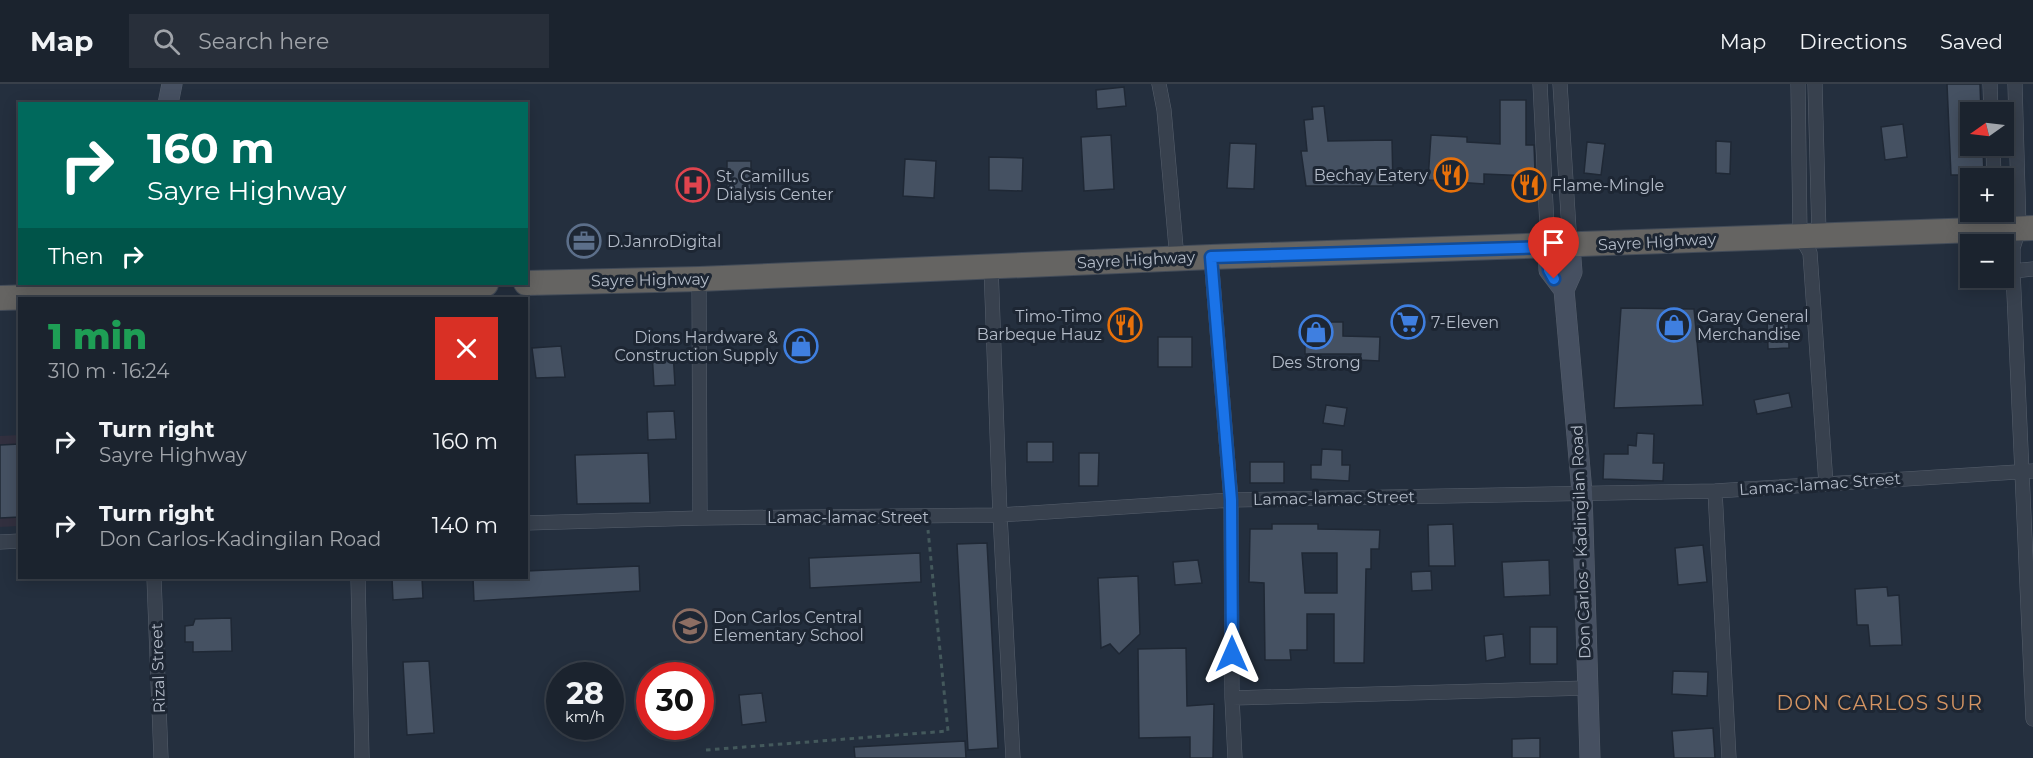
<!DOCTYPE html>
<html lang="en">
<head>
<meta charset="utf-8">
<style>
	:root { --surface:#1b232e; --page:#282f3a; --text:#f1f3f6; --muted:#a0a4aa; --line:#39404a }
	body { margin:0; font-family:Montserrat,sans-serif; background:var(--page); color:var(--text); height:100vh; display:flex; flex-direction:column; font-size:22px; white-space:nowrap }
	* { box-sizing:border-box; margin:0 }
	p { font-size:20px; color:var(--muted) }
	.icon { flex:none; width:33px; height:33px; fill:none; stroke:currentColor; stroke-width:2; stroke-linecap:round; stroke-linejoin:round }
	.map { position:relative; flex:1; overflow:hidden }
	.details { position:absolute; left:18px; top:213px; width:510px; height:282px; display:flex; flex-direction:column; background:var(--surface); border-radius:0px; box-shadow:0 3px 15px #0003,0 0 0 2px var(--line) }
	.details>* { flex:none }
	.hud { position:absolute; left:18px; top:18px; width:510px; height:183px; border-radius:0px; box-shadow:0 3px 15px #0003,0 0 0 2px var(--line); background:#00695c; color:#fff; overflow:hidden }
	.needle { width:39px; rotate:256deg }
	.controls { position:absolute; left:1960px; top:18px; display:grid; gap:12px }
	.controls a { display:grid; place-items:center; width:54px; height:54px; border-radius:0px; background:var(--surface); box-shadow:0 3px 15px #0003,0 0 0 2px var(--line); font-size:30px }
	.speed { position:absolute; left:546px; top:578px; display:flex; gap:12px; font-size:30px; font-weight:700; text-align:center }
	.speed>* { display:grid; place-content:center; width:78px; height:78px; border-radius:50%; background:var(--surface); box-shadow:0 3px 15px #0003,0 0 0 2px var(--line); line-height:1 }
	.speed small { font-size:15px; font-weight:400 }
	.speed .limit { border:9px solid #d22; background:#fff; color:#111 }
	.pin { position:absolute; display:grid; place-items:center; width:51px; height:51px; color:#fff; margin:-62px -26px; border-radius:50% 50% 50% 0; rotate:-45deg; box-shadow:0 0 6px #0007 }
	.pin .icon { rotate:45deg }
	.me { position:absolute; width:66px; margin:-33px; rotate:0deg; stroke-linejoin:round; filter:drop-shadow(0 0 4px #0008) }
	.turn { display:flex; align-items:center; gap:21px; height:126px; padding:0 30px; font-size:27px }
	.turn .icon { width:78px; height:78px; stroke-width:2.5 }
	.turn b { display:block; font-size:42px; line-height:51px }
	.then { display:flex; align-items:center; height:57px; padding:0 30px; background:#0003; gap:12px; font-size:22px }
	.round { display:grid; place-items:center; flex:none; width:63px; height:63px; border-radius:0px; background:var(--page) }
	.head { display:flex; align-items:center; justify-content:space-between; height:102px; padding:0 30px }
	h1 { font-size:36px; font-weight:800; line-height:45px; color:#1e9e55 }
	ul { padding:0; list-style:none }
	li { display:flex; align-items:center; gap:18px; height:84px; padding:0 30px }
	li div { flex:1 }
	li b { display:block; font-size:22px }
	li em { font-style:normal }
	header { display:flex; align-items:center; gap:36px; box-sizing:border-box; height:84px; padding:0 30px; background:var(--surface); border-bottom:2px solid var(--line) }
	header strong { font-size:28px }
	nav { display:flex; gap:33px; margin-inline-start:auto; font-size:21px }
	.search { width:420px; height:54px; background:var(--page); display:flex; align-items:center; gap:15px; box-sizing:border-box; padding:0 21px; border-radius:0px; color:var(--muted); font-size:22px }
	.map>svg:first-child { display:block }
</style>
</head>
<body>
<header>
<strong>Map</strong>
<div class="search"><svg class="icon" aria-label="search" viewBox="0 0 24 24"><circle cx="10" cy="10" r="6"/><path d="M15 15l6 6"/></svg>Search here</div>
<nav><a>Map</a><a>Directions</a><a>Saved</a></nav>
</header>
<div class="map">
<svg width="2033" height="674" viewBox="0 0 2033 674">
	<rect width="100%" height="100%" fill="#242f3e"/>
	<path fill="#32303f" d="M19 351V442L0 443V352Z"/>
	<path fill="#455162" stroke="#1f2835" stroke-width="1.5" fill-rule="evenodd" d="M1947 0H1980L1981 28H1971V62H1983L1984 91H1951Z
		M1124 3 1126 22 1097 25 1096 6Z
		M1500 16H1526V61H1534L1535 88 1532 92 1484 90V100L1428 96 1431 51 1467 53V58L1500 60Z
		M1324 22 1328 57 1392 56 1393 102H1306L1301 67H1307L1304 36 1313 35 1312 23Z
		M1903 40 1907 73 1885 76 1881 43Z
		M1111 51 1114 105 1084 107 1081 53Z
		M1716 57 1731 58 1730 90 1716 89Z
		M1587 58 1605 60 1601 91 1584 89Z
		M1230 59 1256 60 1254 105 1227 104Z
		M989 73 1023 74 1022 107 989 106Z
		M905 75 936 77 934 114 903 112Z
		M727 77H751V113L727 112Z
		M1621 224 1694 225 1703 321 1614 324Z
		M1788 231 1789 264 1768 265 1767 232Z
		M1305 238H1343V252L1380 253 1379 277 1360 276 1361 270H1305Z
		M1158 253H1192V283H1158Z
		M561 262 565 293 536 294 532 264Z
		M673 267 675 301 654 302 652 268Z
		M1789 309 1792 323 1757 330 1754 316Z
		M1326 321 1347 324 1344 342 1323 339Z
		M674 327 676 355 648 356 647 328Z
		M1637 349 1654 350 1653 379H1664L1663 397 1603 395 1604 370H1628V361L1636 362Z
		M1027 358H1053V378H1027Z
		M20 360V433L0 434V361Z
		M1322 365 1342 366V381H1350L1349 397 1311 395V381H1321Z
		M648 369 650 419 577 420 575 371Z
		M1079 369H1099L1098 402H1079Z
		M1250 378H1284V399H1250Z
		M1272 440H1318V445L1380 446 1379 465H1371V485H1366L1364 579H1334V530H1307V566H1290L1291 576H1265L1264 499 1249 498 1250 445H1272ZM1302 469H1337V509H1305Z
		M1453 440 1455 482H1429L1428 441Z
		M987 459 998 664 968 666 957 460Z
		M1703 461 1707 498 1678 501 1675 464Z
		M920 469 921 498 810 504 809 474Z
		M1198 476 1202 499 1175 501 1173 478Z
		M1549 476 1550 511 1504 513 1502 478Z
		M639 482 640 507 474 517 473 494H526V487Z
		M1431 487 1432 506 1412 507 1411 488Z
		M1138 492 1140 550 1119 570 1110 560 1101 564 1098 494Z
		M392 494H422L423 514 393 516Z
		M1887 503 1888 512 1899 511 1902 561 1870 562 1868 541H1857L1855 505Z
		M231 534 232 567 193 568V558H185V542L193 541 195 535Z
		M1530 543H1557V580H1530Z
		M1503 550 1505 573 1486 577 1484 552Z
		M1186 564 1187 622 1214 620 1213 674H1190V653L1139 654 1138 565Z
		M429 577 434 649 407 651 403 578Z
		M1673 587 1708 588 1707 612 1672 610Z
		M762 609 766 638 742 641 739 611Z
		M1713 644 1715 674H1674L1672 647Z
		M1540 654V674H1512V655Z
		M965 657 966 674H855L854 663Z"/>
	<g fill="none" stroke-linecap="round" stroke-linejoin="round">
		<g stroke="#565f6c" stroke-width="15">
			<path id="minor" d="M1159 0 1164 26 1177 175
				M1540 0 1548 163
				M1560 0 1570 162
				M1798 0 1800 151 1810 169 1826 400
				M1815 0 1819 150 1816 156
				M1990 0 1991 28
				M2015 0 2019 145 2013 164V187L2033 635
				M1993 62 1994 94
				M1996 128 1997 145 2000 149
				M1211 173 1231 416 1232 614 1235 674
				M991 183 1000 431 1013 674
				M2013 187 2033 185
				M699 195 700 434
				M1715 407 1729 674
				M526 439 700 434 1000 431 1231 416 1715 407 2033 387
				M0 458 20 457
				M154 494 161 674
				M358 494 362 674
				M1232 614 1587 604"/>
		</g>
		<g stroke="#565f6c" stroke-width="21">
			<path id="secondary" d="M168 20 172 0
				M1548 163 1549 186 1564 206
				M1564 206 1582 408 1590 674
				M1564 206 1572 188 1570 162"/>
		</g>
		<g stroke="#434c59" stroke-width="26">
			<path id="trunk" d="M526 199 699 195 1211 173 2033 144
				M0 214 486 200"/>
		</g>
		<path stroke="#44595c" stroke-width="3" stroke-dasharray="4.5 4.5" stroke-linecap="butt" d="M706 666 948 647 928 446"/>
		<use href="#minor" stroke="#38414e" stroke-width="14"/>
		<use href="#secondary" stroke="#465061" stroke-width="20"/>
		<use href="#trunk" stroke="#656462" stroke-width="24"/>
	</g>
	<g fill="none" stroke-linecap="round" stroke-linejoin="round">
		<g stroke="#114b97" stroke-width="15">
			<path id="route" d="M1232 570 1231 416 1211 173 1548 163 1549 186 1554 195"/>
		</g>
		<use href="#route" stroke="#1a73e8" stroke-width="10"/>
	</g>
	<defs>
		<g id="restaurant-ring" transform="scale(1.725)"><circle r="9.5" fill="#1d2633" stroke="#e8710a" stroke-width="1.5"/><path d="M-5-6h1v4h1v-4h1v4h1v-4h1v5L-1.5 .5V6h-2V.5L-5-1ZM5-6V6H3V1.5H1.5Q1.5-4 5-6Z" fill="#e8710a"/></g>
		<g id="hospital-ring" transform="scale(1.725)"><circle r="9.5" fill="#1d2633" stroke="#e0444e" stroke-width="1.5"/><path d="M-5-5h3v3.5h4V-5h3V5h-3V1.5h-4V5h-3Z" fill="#e0444e"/></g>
		<g id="office-ring" transform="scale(1.725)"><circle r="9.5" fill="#1d2633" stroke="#5c6f8a" stroke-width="1.5"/><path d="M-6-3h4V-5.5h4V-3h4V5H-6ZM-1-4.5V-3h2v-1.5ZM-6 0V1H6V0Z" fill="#5c6f8a"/></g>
		<g id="supermarket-ring" transform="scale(1.725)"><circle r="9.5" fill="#1d2633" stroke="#3f7fe0" stroke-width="1.5"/><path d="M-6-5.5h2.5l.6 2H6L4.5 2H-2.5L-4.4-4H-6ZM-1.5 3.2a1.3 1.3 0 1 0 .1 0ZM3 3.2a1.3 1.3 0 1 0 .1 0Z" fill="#3f7fe0"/></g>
		<g id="shop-ring" transform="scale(1.725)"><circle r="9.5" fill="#1d2633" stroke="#3f7fe0" stroke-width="1.5"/><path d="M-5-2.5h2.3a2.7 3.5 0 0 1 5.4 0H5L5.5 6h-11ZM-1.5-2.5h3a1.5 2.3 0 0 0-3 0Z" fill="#3f7fe0"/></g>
		<g id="school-ring" transform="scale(1.725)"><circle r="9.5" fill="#1d2633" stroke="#8d6e63" stroke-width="1.5"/><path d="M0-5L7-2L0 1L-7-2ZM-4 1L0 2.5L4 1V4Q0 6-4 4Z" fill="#8d6e63"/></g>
	</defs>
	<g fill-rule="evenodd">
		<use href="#restaurant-ring" x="1451" y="91"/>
		<use href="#hospital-ring" x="693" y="101"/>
		<use href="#restaurant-ring" x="1529" y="101"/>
		<use href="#office-ring" x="584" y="157"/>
		<use href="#supermarket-ring" x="1408" y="238"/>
		<use href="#restaurant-ring" x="1125" y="241"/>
		<use href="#shop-ring" x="1674" y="241"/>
		<use href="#shop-ring" x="1316" y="248"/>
		<use href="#shop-ring" x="801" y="262"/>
		<use href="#school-ring" x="690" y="542"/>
	</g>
	<g text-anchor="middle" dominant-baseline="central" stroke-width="6" stroke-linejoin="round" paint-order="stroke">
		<g font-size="16" fill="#b4bcc9" stroke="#1d2633" text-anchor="start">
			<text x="1428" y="91" text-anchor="end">Bechay Eatery</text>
			<text x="716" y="92">St. Camillus<tspan x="716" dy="18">Dialysis Center</tspan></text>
			<text x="1552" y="101">Flame-Mingle</text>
			<text x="607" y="157">D.JanroDigital</text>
			<text x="1102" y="232" text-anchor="end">Timo-Timo<tspan x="1102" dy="18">Barbeque Hauz</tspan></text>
			<text x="1697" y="232">Garay General<tspan x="1697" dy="18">Merchandise</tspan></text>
			<text x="1431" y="238">7-Eleven</text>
			<text x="778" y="253" text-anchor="end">Dions Hardware &amp;<tspan x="778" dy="18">Construction Supply</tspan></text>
			<text x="1316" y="278" text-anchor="middle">Des Strong</text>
			<text x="713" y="533">Don Carlos Central<tspan x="713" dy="18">Elementary School</tspan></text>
		</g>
		<g font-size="16" fill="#b4bcc9" stroke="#1d2633">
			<text transform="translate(1657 158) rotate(-3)">Sayre Highway</text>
			<text transform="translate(1136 176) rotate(-3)">Sayre Highway</text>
			<text transform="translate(650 196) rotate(-1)">Sayre Highway</text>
			<text transform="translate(1820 400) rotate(-4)">Lamac-lamac Street</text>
			<text transform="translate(1334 414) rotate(-1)">Lamac-lamac Street</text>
			<text x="848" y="433">Lamac-lamac Street</text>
			<text transform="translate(1581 458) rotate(-92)">Don Carlos - Kadingilan Road</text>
			<text transform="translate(158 584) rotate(-92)">Rizal Street</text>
		</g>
		<g font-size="20" letter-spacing="1.5" fill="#d59563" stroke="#1d2633">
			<text x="1880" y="619">DON CARLOS SUR</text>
		</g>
	</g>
</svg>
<div class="controls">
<a><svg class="needle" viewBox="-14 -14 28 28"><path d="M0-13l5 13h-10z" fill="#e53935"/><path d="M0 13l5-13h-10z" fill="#a0a4aa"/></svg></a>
<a>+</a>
<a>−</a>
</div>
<div class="speed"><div>28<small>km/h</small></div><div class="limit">30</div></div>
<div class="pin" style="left:1554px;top:195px;background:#d93025"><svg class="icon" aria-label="arrive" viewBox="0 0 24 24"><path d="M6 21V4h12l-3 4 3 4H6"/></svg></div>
<svg class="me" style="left:1232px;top:570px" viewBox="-20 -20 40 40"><path d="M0-17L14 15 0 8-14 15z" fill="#1a73e8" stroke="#fff" stroke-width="4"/></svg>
<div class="hud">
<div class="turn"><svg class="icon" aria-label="right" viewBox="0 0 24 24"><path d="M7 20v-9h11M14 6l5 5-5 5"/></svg><div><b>160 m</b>Sayre Highway</div></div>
<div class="then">Then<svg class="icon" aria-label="right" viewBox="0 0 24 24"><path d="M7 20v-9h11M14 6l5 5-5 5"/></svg></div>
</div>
<section class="details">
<div class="head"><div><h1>1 min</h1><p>310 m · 16:24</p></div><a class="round" style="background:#d93025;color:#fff"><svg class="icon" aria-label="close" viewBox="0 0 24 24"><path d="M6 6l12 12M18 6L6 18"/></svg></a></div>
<ul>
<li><svg class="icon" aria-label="right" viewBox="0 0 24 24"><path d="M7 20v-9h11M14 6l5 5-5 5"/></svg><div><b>Turn right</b><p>Sayre Highway</p></div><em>160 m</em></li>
<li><svg class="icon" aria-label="right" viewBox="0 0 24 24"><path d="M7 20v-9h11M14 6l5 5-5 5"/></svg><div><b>Turn right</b><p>Don Carlos-Kadingilan Road</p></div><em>140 m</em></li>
</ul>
</section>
</div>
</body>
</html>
